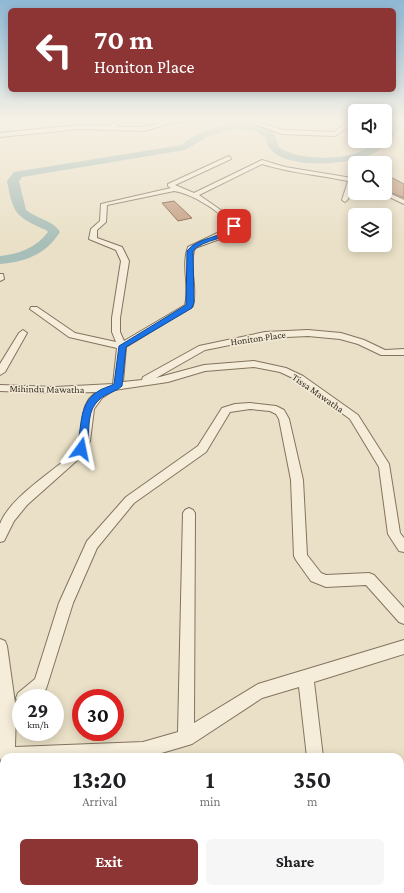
<!DOCTYPE html>
<html lang="en">
<head>
<meta charset="utf-8">
<style>
	:root { --surface:#fff; --page:#f6f6f6; --text:#202124; --muted:#757577; --accent:#8d3434 }
	body { margin:0; font-family:"Crimson Pro",serif; background:var(--page); color:var(--text); height:100vh; display:flex; flex-direction:column; font-size:15px; white-space:nowrap }
	* { box-sizing:border-box; margin:0 }
	p { font-size:13px; color:var(--muted) }
	.icon { flex:none; width:22px; height:22px; fill:none; stroke:currentColor; stroke-width:2; stroke-linecap:round; stroke-linejoin:round }
	.map { position:relative; flex:1; overflow:hidden }
	.sheet { position:absolute; left:0px; top:753px; width:404px; height:140px; display:flex; flex-direction:column; background:var(--surface); border-radius:12px 12px 0 0; box-shadow:0 2px 10px #0003 }
	.sheet>* { flex:none }
	.guide { position:absolute; left:8px; top:8px; width:388px; height:84px; border-radius:6px; box-shadow:0 2px 10px #0003; background:#8d3434; color:#fff; overflow:hidden }
	.controls { position:absolute; left:348px; top:104px; display:grid; gap:8px }
	.controls a { display:grid; place-items:center; width:44px; height:44px; border-radius:6px; background:var(--surface); box-shadow:0 2px 10px #0003; font-size:20px }
	.speed { position:absolute; left:12px; top:689px; display:flex; gap:8px; font-size:20px; font-weight:700; text-align:center }
	.speed>* { display:grid; place-content:center; width:52px; height:52px; border-radius:50%; background:var(--surface); box-shadow:0 2px 10px #0003; line-height:1 }
	.speed small { font-size:10px; font-weight:400 }
	.speed .limit { border:6px solid #d22; background:#fff; color:#111 }
	.pin { position:absolute; display:grid; place-items:center; width:34px; height:34px; color:#fff; margin:-17px; border-radius:8px; box-shadow:0 2px 6px #0006 }
	.me { position:absolute; width:44px; margin:-22px; rotate:12deg; stroke-linejoin:round; filter:drop-shadow(0 0 3px #0008) }
	.turn { display:flex; align-items:center; gap:14px; height:84px; padding:0 20px; font-size:18px }
	.turn .icon { width:52px; height:52px; stroke-width:2.5 }
	.turn b { display:block; font-size:28px; line-height:34px }
	.eta { display:flex; justify-content:space-evenly; align-items:center; height:68px; text-align:center }
	.eta b { font-size:24px; font-weight:700; line-height:28px }
	.cta { display:flex; gap:8px; margin-top:auto; padding:8px 20px }
	.cta a { flex:1; height:46px; border-radius:6px; background:var(--accent); color:#fff; font-size:16px; font-weight:700; line-height:46px; text-align:center }
	.cta a+a { background:var(--page); color:var(--text) }
	.map>svg:first-child { display:block }
</style>
</head>
<body>
<div class="map">
<svg width="404" height="893" viewBox="0 0 404 893">
	<rect width="100%" height="100%" fill="#eae0c7"/>
	<g fill="none" stroke-linecap="round" stroke-linejoin="round">
		<path fill="#a8beb8" fill-rule="evenodd" d="M395 119H404C398 132 389 144 376 152 355 165 269 174 266 138L256 131 232 129 209 136 185 150 22 177 19 181 26 210C37 219 53 220 60 232 46 254 26 262 0 264V256C19 254 36 248 48 232L46 230C16 217 13 214 7 181L14 172 182 145C200 127 257 112 275 135 277 138 277 144 279 147 295 160 338 160 357 153 367 149 375 141 385 141V134Z"/>
	</g>
	<path fill="#c49d81" stroke="#805e46" d="M385 174 404 184V198L385 190Z
		M174 201 192 218 178 221 162 203Z"/>
	<g fill="none" stroke-linecap="round" stroke-linejoin="round">
		<g stroke="#84735e" stroke-width="2">
			<path id="street" d="M125 119H131L117 125V127H144L171 120 230 119 252 120 283 130 334 132 347 123 350 119H354L351 125 335 136 282 134 251 123 213 120 171 123 144 131 79 129 0 137V133L79 125 111 126 112 123Z
				M229 156 231 159 175 185 194 193 262 160 285 167 352 178 355 179C355 185 350 199 345 202L342 200 348 181C320 175 290 173 262 164L199 195 225 213 237 228 228 236 195 248C188 267 198 287 193 306L126 347 123 382 142 380 143 377 199 346 265 332 308 330 341 333 364 340 385 350 404 349V355H381L358 344 340 339 308 336 265 338 205 350 156 378 204 365 254 361 286 368 303 376 358 415 389 464 400 533 404 538V552L399 551 388 534 379 467 350 419 297 380 280 372 254 367 205 371 168 382 114 390 102 398 94 409 90 441 82 456 27 505 14 521 4 541 0 542C0 537 0 529 0 524 8 502 39 481 56 467 63 462 70 457 75 450 88 432 75 405 97 392L55 393 0 391V385L55 387 113 384 117 348 69 337 30 309 31 307H37L75 333 116 342 112 332V318L121 261 116 250 89 239 91 229 100 221 101 204 171 188 168 186V184ZM174 191C190 193 224 212 230 227L188 247C181 266 190 286 185 305L124 341 120 332V318L129 261 122 247 97 238V230L106 222 107 205Z
				M385 191 404 200V204L381 193H385Z
				M0 274H3L4 279 0 281Z
				M23 330 27 333 5 372 0 375V364L19 333Z
				M250 403 276 406 284 410 289 419 303 480 307 555 321 573 326 575 369 573 374 575 404 608V624L399 622 366 585 326 587 311 581 296 560 294 556 291 480 279 419 276 414 270 411 250 409 230 412 206 452 134 503 97 548 73 603 46 689 36 698H21V704L18 703 16 698 18 693 35 679 59 603 87 541 126 497 198 446 222 408 235 404Z
				M189 508 193 510 195 513 194 723 258 684 404 640V654L314 682 323 757H307L299 687 262 698 192 744 148 757H4V764L2 763 0 758V639L5 641 7 646 16 710 15 747 143 742 178 732 183 513 185 510Z
				M400 820H404V838H400Z
				M69 889H90L92 893H71Z
				M309 889H329V893H309Z"/>
		</g>
		<use href="#street" fill="#f5edda" fill-rule="evenodd"/>
	</g>
	<linearGradient id="sky" x2="0" y2="1"><stop stop-color="#8eb8d5"/><stop offset="0.49" stop-color="#f6f1e6"/><stop offset="1" stop-color="#f6f1e6" stop-opacity="0"/></linearGradient>
	<rect width="404" height="244" fill="url(#sky)"/>
	<path fill="#1a73e8" stroke="#114b97" d="M232 224 237 226C228 241 204 238 193 251L194 302 192 308 126 347 122 386C115 393 104 393 96 403 85 416 92 436 84 452H78L76 449C83 430 77 405 97 392 102 388 109 387 114 384L119 346 186 305 187 251C198 236 222 240 232 224Z"/>
	<g text-anchor="middle" dominant-baseline="central" stroke-width="3" stroke-linejoin="round" paint-order="stroke">
		<g font-size="10" fill="#362b20" stroke="#f2ead6">
			<text transform="translate(258 338) rotate(-8)">Honiton Place</text>
			<text transform="translate(47 389) rotate(1)">Mihindu Mawatha</text>
			<text transform="translate(318 393) rotate(35)">Tissa Mawatha</text>
		</g>
	</g>
</svg>
<div class="controls">
<a><svg class="icon" aria-label="sound" viewBox="0 0 24 24"><path d="M4 9h4l5-4v14l-5-4H4zM17 9q2 3 0 6"/></svg></a>
<a><svg class="icon" aria-label="search" viewBox="0 0 24 24"><circle cx="10" cy="10" r="6"/><path d="M15 15l6 6"/></svg></a>
<a><svg class="icon" aria-label="layers" viewBox="0 0 24 24"><path d="M12 4l9 5-9 5-9-5zM3 14l9 5 9-5"/></svg></a>
</div>
<div class="speed"><div>29<small>km/h</small></div><div class="limit">30</div></div>
<div class="pin" style="left:234px;top:226px;background:#d93025"><svg class="icon" aria-label="arrive" viewBox="0 0 24 24"><path d="M6 21V4h12l-3 4 3 4H6"/></svg></div>
<svg class="me" style="left:81px;top:449px" viewBox="-20 -20 40 40"><path d="M0-17L14 15 0 8-14 15z" fill="#1a73e8" stroke="#fff" stroke-width="4"/></svg>
<div class="guide">
<div class="turn"><svg class="icon" aria-label="left" viewBox="0 0 24 24"><path d="M17 20v-9H6M10 6l-5 5 5 5"/></svg><div><b>70 m</b>Honiton Place</div></div>
</div>
<section class="sheet">
<div class="eta">
<div><b>13:20</b><p>Arrival</p></div>
<div><b>1</b><p>min</p></div>
<div><b>350</b><p>m</p></div>
</div>
<div class="cta"><a>Exit</a><a>Share</a></div>
</section>
</div>
</body>
</html>
